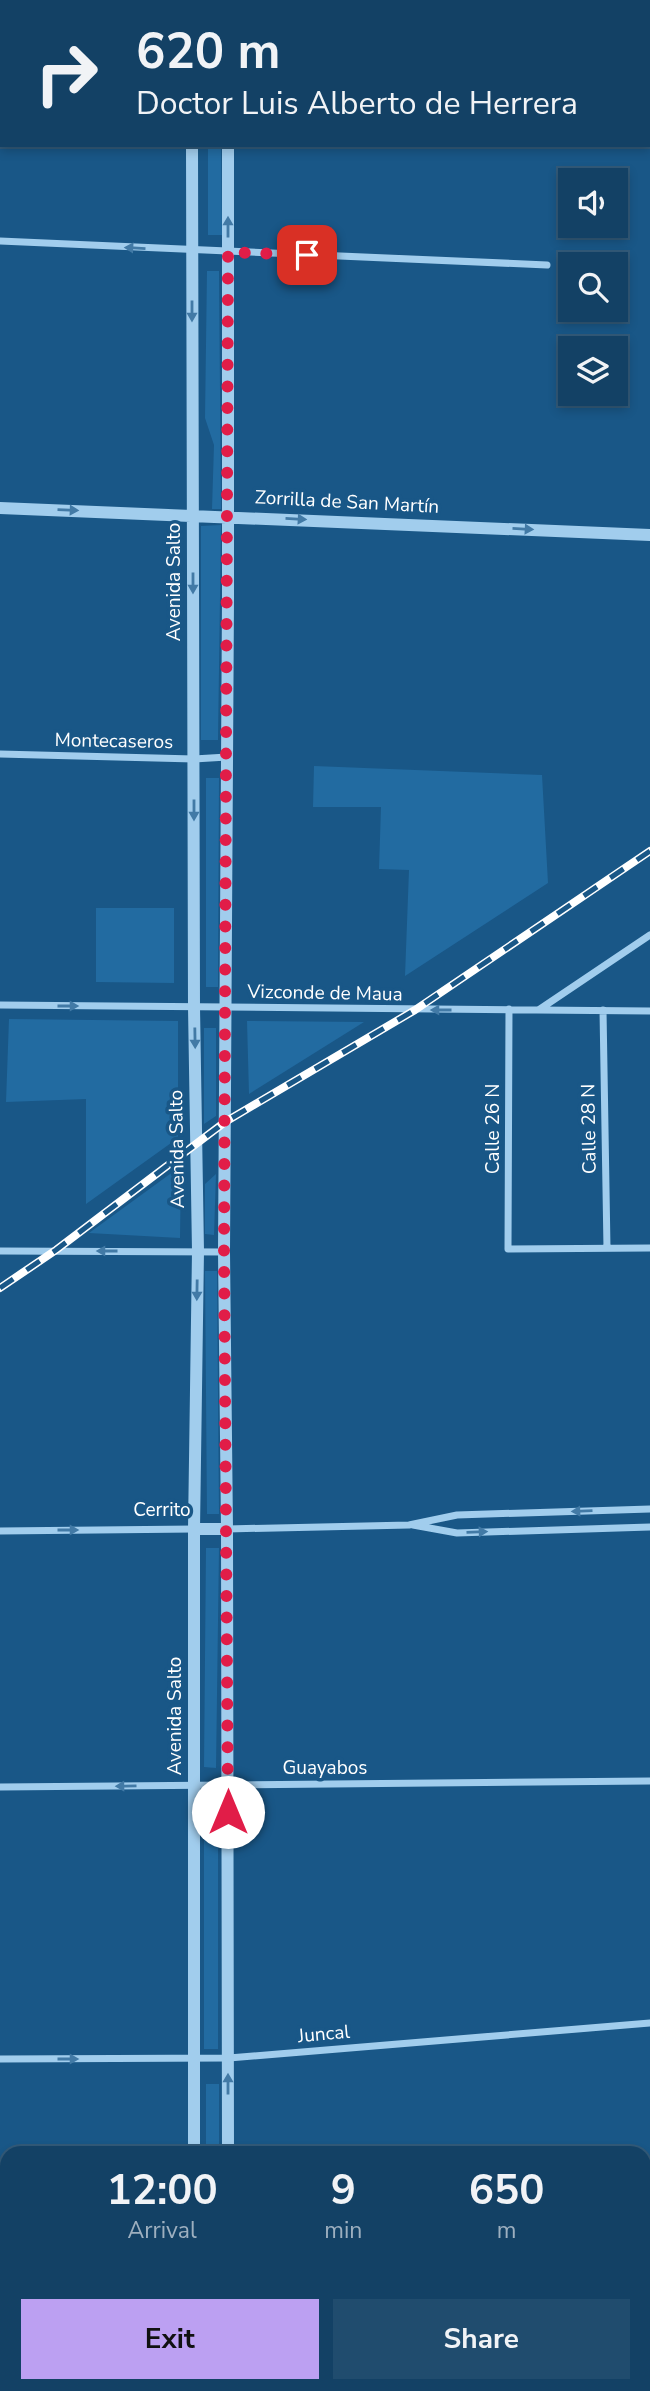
<!DOCTYPE html>
<html lang="en">
<head>
<meta charset="utf-8">
<style>
	:root { --surface:#134165; --page:#204c6e; --text:#f1f3f6; --muted:#9dafbf; --line:#325a79; --accent:#bca0f2 }
	body { margin:0; font-family:"Nunito Sans",sans-serif; background:var(--page); color:var(--text); height:100vh; display:flex; flex-direction:column; font-size:26px; white-space:nowrap }
	* { box-sizing:border-box; margin:0 }
	p { font-size:23px; color:var(--muted) }
	.icon { flex:none; width:38px; height:38px; fill:none; stroke:currentColor; stroke-width:2; stroke-linecap:round; stroke-linejoin:round }
	.map { position:relative; flex:1; overflow:hidden }
	.drawer { position:absolute; left:0px; top:2146px; width:651px; height:247px; display:flex; flex-direction:column; background:var(--surface); border-radius:21px 21px 0 0; box-shadow:0 4px 10px #0003,0 0 0 2px var(--line) }
	.drawer>* { flex:none }
	.hud { position:absolute; left:0px; top:0px; width:651px; height:147px; box-shadow:0 4px 10px #0003,0 0 0 2px var(--line); background:#134165; color:var(--text); overflow:hidden }
	.tools { position:absolute; left:558px; top:168px; display:grid; gap:14px }
	.tools a { display:grid; place-items:center; width:70px; height:70px; border-radius:0px; background:var(--surface); box-shadow:0 4px 10px #0003,0 0 0 2px var(--line); font-size:35px }
	.pin { position:absolute; display:grid; place-items:center; width:60px; height:60px; color:#fff; margin:-30px; border-radius:14px; box-shadow:0 4px 10px #0006 }
	.me { position:absolute; width:77px; margin:-38px; rotate:0deg; stroke-linejoin:round; filter:drop-shadow(0 0 5px #0008) }
	.turn { display:flex; align-items:center; gap:24px; height:147px; padding:0 21px; font-size:32px }
	.turn .icon { width:91px; height:91px; stroke-width:2.5 }
	.turn b { display:block; font-size:49px; line-height:60px }
	.eta { display:flex; justify-content:space-evenly; align-items:center; height:119px; text-align:center }
	.eta b { font-size:42px; font-weight:700; line-height:49px }
	.action { display:flex; gap:14px; margin-top:auto; padding:14px 21px }
	.action a { flex:1; height:80px; border-radius:0px; background:var(--accent); color:#111; font-size:28px; font-weight:700; line-height:80px; text-align:center }
	.action a+a { background:var(--page); color:var(--text) }
	.map>svg:first-child { display:block }
</style>
</head>
<body>
<div class="map">
<svg width="650" height="2391" viewBox="0 0 650 2391">
	<rect width="100%" height="100%" fill="#195787"/>
	<path fill="#226ba1" d="M208 145H221L222 235H208Z
		M207 271H219L221 509H212L214 445 205 418Z
		M221 525 218 740H201V526Z
		M314 766 542 775 548 883 405 976 409 870 379 869 381 807H313Z
		M206 778H219L218 987H206Z
		M96 908H174V983L96 982Z
		M9 1019 178 1021V1138L86 1204V1099L6 1102Z
		M247 1021 364 1022 249 1094Z
		M204 1028H216V1116L204 1124Z
		M181 1166 180 1238 89 1233Z
		M216 1174 214 1235 205 1234V1184Z
		M205 1271H217L219 1514H207Z
		M206 1548H219L216 1768 204 1767Z
		M204 1814H218V2049H204Z
		M206 2084H219V2152H206Z"/>
	<g fill="none" stroke-linecap="round" stroke-linejoin="round">
		<path stroke="#a1cded" stroke-width="7" d="M0 241 547 265
			M0 754 194 759 227 757
			M0 1005 650 1011
			M509 1009 508 1249 650 1248
			M540 1009 650 935
			M603 1010 607 1248
			M0 1251 224 1252
			M413 1525 457 1533 650 1527
			M227 1529 409 1525 457 1515 650 1509
			M0 1531 194 1529
			M0 1787 650 1781
			M0 2059 229 2058 650 2023
			M0 2331H7"/>
		<path stroke="#a1cded" stroke-width="12" d="M188 0V2
			M225 0V2
			M356 0 383 2
			M209 2 212 0
			M649 19H650
			M192 145 194 1007 198 1251 194 1529V2152
			M228 145V598L224 1252 227 1529 228 2152
			M0 508 650 535
			M194 1529H227
			M195 2385V2391
			M227 2391V2385"/>
		<g stroke="#fff" stroke-width="8">
			<path id="rail" d="M0 1288 56 1250 225 1122 415 1010 650 851"/>
		</g>
		<use href="#rail" stroke="#195787" stroke-width="5" stroke-dasharray="16" stroke-linecap="butt"/>
	</g>
	<defs><path id="oneway-solid" d="M-6-.8H1V-3.2L6.5 0L1 3.2V.8H-6Z" transform="scale(1.75)"/></defs>
	<g fill="#427aa6">
		<use href="#oneway-solid" transform="translate(228 227) rotate(-90)"/>
		<use href="#oneway-solid" transform="translate(135 248) rotate(-177)"/>
		<use href="#oneway-solid" transform="translate(192 311) rotate(90)"/>
		<use href="#oneway-solid" transform="translate(68 510) rotate(2)"/>
		<use href="#oneway-solid" transform="translate(296 519) rotate(3)"/>
		<use href="#oneway-solid" transform="translate(523 529) rotate(3)"/>
		<use href="#oneway-solid" transform="translate(193 583) rotate(90)"/>
		<use href="#oneway-solid" transform="translate(194 810) rotate(90)"/>
		<use href="#oneway-solid" transform="translate(68 1006)"/>
		<use href="#oneway-solid" transform="translate(441 1010) rotate(180)"/>
		<use href="#oneway-solid" transform="translate(195 1038) rotate(89)"/>
		<use href="#oneway-solid" transform="translate(107 1251) rotate(-180)"/>
		<use href="#oneway-solid" transform="translate(197 1290) rotate(91)"/>
		<use href="#oneway-solid" transform="translate(582 1511) rotate(178)"/>
		<use href="#oneway-solid" transform="translate(68 1530)"/>
		<use href="#oneway-solid" transform="translate(477 1532) rotate(-2)"/>
		<use href="#oneway-solid" transform="translate(126 1786) rotate(179)"/>
		<use href="#oneway-solid" transform="translate(68 2059)"/>
		<use href="#oneway-solid" transform="translate(228 2084) rotate(-90)"/>
	</g>
	<g fill="none" stroke-linecap="round" stroke-linejoin="round">
		<path stroke="#e11d48" stroke-width="12" stroke-dasharray="0 21.6" d="M228 1812 224 1252 228 252 307 255"/>
	</g>
	<g text-anchor="middle" dominant-baseline="central" stroke-width="7" stroke-linejoin="round" paint-order="stroke">
		<g font-size="19" fill="#fff" stroke="#195787">
			<text transform="translate(347 502) rotate(3)">Zorrilla de San Martín</text>
			<text transform="translate(174 582) rotate(-90)">Avenida Salto</text>
			<text transform="translate(114 741) rotate(1)">Montecaseros</text>
			<text transform="translate(325 993) rotate(1)">Vizconde de Maua</text>
			<text transform="translate(493 1129) rotate(-90)">Calle 26 N</text>
			<text transform="translate(589 1129) rotate(-91)">Calle 28 N</text>
			<text transform="translate(177 1149) rotate(-91)">Avenida Salto</text>
			<text x="162" y="1510">Cerrito</text>
			<text transform="translate(175 1716) rotate(-90)">Avenida Salto</text>
			<text x="325" y="1768">Guayabos</text>
			<text transform="translate(324 2034) rotate(-5)">Juncal</text>
		</g>
	</g>
</svg>
<div class="tools">
<a><svg class="icon" aria-label="sound" viewBox="0 0 24 24"><path d="M4 9h4l5-4v14l-5-4H4zM17 9q2 3 0 6"/></svg></a>
<a><svg class="icon" aria-label="search" viewBox="0 0 24 24"><circle cx="10" cy="10" r="6"/><path d="M15 15l6 6"/></svg></a>
<a><svg class="icon" aria-label="layers" viewBox="0 0 24 24"><path d="M12 4l9 5-9 5-9-5zM3 14l9 5 9-5"/></svg></a>
</div>
<div class="pin" style="left:307px;top:255px;background:#d93025"><svg class="icon" aria-label="arrive" viewBox="0 0 24 24"><path d="M6 21V4h12l-3 4 3 4H6"/></svg></div>
<svg class="me" style="left:228px;top:1812px" viewBox="-20 -20 40 40"><circle r="19" fill="#fff"/><path d="M0-13L10 11 0 6-10 11z" fill="#e11d48"/></svg>
<div class="hud">
<div class="turn"><svg class="icon" aria-label="right" viewBox="0 0 24 24"><path d="M7 20v-9h11M14 6l5 5-5 5"/></svg><div><b>620 m</b>Doctor Luis Alberto de Herrera</div></div>
</div>
<section class="drawer">
<div class="eta">
<div><b>12:00</b><p>Arrival</p></div>
<div><b>9</b><p>min</p></div>
<div><b>650</b><p>m</p></div>
</div>
<div class="action"><a>Exit</a><a>Share</a></div>
</section>
</div>
</body>
</html>
